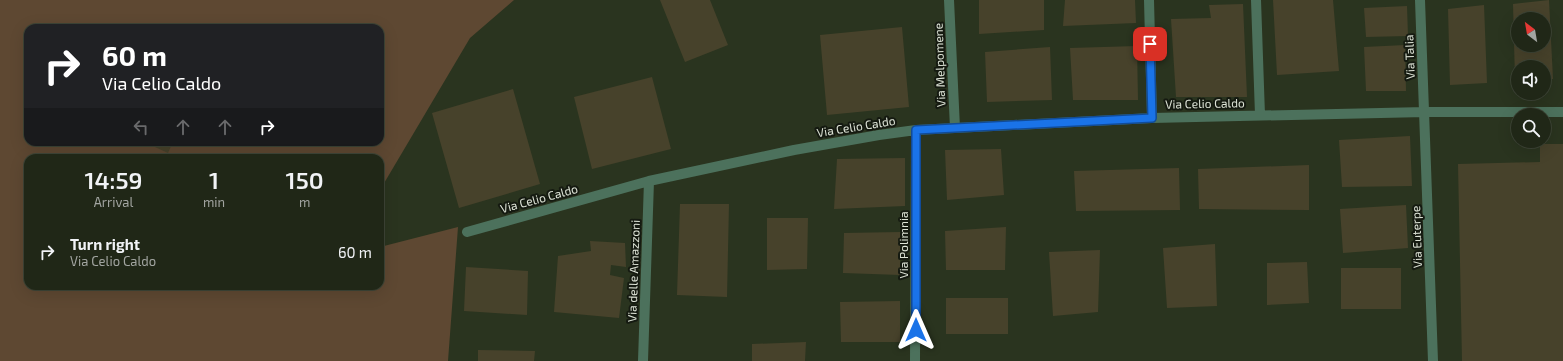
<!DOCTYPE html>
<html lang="en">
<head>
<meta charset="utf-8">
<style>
	:root { --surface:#202717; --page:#2d3324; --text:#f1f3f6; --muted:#a2a5a1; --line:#3d4436 }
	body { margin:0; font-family:"Exo 2",sans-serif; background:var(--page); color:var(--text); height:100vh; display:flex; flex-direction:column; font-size:15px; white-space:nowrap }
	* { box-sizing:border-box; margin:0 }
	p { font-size:13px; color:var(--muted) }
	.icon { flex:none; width:22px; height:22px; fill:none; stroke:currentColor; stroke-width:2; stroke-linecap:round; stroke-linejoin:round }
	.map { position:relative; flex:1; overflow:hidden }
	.drawer { position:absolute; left:24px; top:154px; width:360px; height:136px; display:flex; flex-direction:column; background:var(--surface); border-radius:12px; box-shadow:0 4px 16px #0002,0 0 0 1px var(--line) }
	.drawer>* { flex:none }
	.hud { position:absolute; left:24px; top:24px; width:360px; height:122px; border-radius:12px; box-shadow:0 4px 16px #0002,0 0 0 1px var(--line); background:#202124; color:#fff; overflow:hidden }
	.needle { width:26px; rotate:329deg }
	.buttons { position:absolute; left:1511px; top:12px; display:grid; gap:8px }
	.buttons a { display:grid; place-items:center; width:40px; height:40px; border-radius:50%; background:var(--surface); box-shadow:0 4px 16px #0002,0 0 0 1px var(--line); font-size:20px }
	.pin { position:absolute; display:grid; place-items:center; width:34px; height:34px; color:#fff; margin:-17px; border-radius:8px; box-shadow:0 2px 6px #0006 }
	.me { position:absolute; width:44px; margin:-22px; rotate:0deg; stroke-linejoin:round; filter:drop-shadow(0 0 3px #0008) }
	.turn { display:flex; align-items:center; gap:14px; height:84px; padding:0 12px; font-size:18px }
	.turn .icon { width:52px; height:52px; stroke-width:2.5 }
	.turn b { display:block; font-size:28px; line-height:34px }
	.lanes { display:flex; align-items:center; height:38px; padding:0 12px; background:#0003; justify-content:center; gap:20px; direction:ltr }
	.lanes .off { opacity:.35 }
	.eta { display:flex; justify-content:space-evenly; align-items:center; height:68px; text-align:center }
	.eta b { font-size:24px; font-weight:600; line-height:28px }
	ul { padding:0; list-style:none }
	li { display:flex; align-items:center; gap:12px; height:60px; padding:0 12px }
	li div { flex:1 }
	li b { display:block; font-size:15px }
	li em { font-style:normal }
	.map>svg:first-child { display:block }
</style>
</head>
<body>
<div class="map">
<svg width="1563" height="361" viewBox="0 0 1563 361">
	<rect width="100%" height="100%" fill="#2a341f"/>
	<path fill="#5e4832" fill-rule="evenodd" d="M0 0H514L470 38 380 190V158H28V286H380V247L458 227 448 361H0ZM28 28H380V142H28Z"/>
	<path fill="#47422b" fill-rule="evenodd" d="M660 0H710L728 45 685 62Z
		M979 0H1044V30L979 34Z
		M1065 0H1135L1136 23 1063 26Z
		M1273 0H1333L1339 71 1277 75Z
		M1549 0 1553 79H1544V67H1518V80H1515L1513 4ZM1518 19H1544V45H1518Z
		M1243 4 1247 97H1176L1171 19 1211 18 1209 5Z
		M1484 5 1487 83 1450 85 1448 9Z
		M1407 6 1408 36 1366 37 1364 8Z
		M902 27 909 107 827 115 820 35Z
		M1405 45 1406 91H1366L1364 47Z
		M1137 46 1138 100H1073L1070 48Z
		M1050 47 1052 100 987 102 985 52Z
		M652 77 671 149 592 169 574 97Z
		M513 89 540 184 459 208 432 113Z
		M1410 136 1412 186 1342 187 1339 140Z
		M144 142H173L168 153Z
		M1540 144H1563V361H1462L1458 164 1540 162Z
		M1001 149 1004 195 947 200 945 150Z
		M905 158V206L834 209 837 159Z
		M1309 165V210L1199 209 1198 169Z
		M1179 168 1180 210 1076 211 1074 171Z
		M680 204H729L727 297 677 295Z
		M1406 205 1408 248 1343 253 1340 209Z
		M767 218H808L807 269 767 270Z
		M1006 227 1005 270H946L945 231Z
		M900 232V275L843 273 844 233Z
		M590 241 625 243 626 267 611 265 610 275 624 278 619 318 554 312 558 256 591 251Z
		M1215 244 1217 306 1167 308 1163 248Z
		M1100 250 1098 312 1053 316 1049 252Z
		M1307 262 1309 303 1267 305V263Z
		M466 267 528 271 527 315 464 311Z
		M1341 268H1401V309H1341Z
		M946 298H1008V334H946Z
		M900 301V342H841L840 302Z
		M806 342 805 361H752V344Z
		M478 350 535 351 534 361H478Z"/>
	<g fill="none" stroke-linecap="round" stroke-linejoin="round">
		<path stroke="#4c715c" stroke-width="10" d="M949 0 955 128
			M1149 0 1152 118
			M1256 0 1260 115
			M1420 0 1433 361
			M467 232 649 181 794 150 879 135 916 130 1152 118 1425 112H1563
			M643 361 649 181
			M915 361 916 130"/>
	</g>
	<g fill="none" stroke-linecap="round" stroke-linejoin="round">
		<g stroke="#114b97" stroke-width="10">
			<path id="route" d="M916 330V130L1152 118 1150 44"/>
		</g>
		<use href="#route" stroke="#1a73e8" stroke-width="7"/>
	</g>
	<g text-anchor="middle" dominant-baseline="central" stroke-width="4" stroke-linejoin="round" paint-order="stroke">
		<g font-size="12" fill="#dee4d7" stroke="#151a11">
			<text transform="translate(1409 57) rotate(-92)">Via Talia</text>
			<text transform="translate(939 65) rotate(-92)">Via Melpomene</text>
			<text transform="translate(1205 103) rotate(-1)">Via Celio Caldo</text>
			<text transform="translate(856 126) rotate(-9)">Via Celio Caldo</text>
			<text transform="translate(539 198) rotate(-15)">Via Celio Caldo</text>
			<text transform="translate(1416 237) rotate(-92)">Via Euterpe</text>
			<text transform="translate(903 245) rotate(-90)">Via Polimnia</text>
			<text transform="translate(633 271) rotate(-88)">Via delle Amazzoni</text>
		</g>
	</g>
</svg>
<div class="buttons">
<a><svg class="needle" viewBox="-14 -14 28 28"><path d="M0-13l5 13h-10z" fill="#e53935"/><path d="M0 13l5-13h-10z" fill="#a2a5a1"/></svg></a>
<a><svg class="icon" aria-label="sound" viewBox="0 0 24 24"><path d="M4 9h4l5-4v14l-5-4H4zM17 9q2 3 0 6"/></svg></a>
<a><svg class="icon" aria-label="search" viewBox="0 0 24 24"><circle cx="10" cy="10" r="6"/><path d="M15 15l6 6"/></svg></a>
</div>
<div class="pin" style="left:1150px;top:44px;background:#d93025"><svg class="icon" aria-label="arrive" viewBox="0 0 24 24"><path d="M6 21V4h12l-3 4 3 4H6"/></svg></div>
<svg class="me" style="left:916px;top:330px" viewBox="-20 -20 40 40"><path d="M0-17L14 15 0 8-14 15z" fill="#1a73e8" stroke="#fff" stroke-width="4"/></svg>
<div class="hud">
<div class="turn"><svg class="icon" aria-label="right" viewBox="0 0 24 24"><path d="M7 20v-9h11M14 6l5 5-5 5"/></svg><div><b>60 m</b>Via Celio Caldo</div></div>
<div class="lanes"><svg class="icon off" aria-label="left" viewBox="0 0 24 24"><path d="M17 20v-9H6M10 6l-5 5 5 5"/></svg><svg class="icon off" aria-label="ahead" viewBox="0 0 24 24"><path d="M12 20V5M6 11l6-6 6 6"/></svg><svg class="icon off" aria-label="ahead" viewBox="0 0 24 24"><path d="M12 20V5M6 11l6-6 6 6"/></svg><svg class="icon" aria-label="right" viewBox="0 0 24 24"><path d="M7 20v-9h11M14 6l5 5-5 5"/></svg></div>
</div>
<section class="drawer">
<div class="eta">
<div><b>14:59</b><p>Arrival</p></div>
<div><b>1</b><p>min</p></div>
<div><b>150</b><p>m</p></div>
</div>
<ul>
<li><svg class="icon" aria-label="right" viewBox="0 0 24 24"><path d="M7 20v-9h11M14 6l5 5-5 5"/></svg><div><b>Turn right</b><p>Via Celio Caldo</p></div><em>60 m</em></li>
</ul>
</section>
</div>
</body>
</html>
